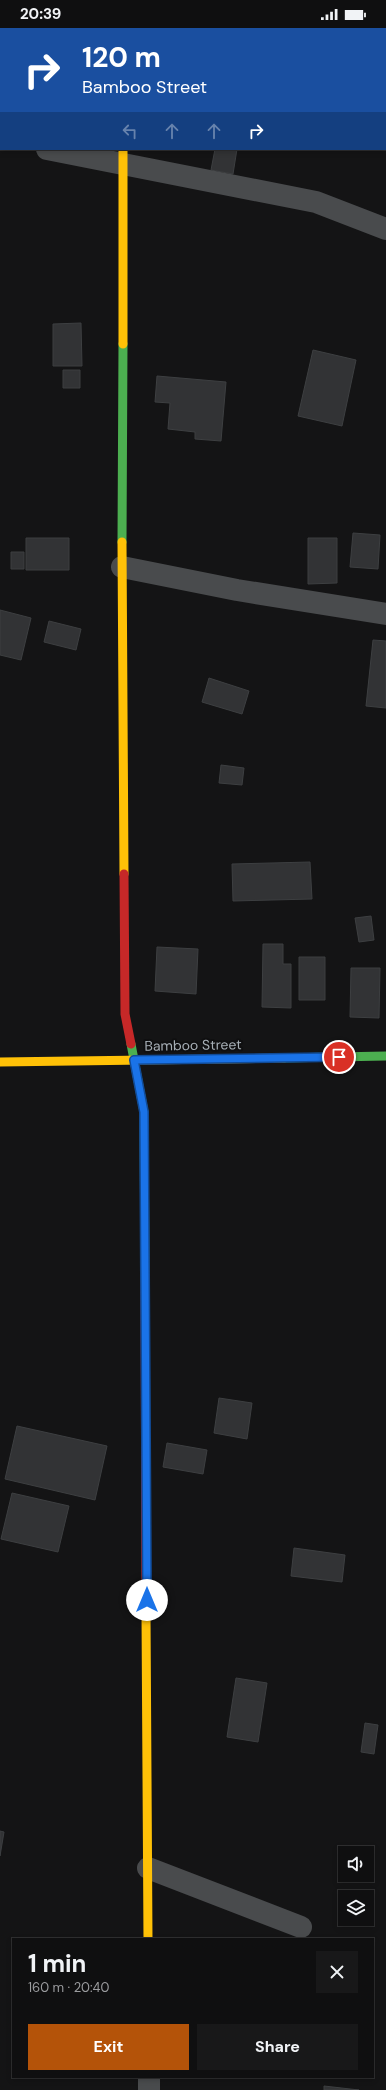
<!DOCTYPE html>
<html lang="en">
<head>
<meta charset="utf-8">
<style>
	:root { --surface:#0f0f10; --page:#181819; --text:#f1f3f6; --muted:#9b9c9f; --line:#2f2f30; --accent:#b45309 }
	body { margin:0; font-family:"DM Sans",sans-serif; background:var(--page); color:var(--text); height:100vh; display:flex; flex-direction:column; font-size:15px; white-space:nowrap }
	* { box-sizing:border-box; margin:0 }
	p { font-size:13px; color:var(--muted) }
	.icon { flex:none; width:22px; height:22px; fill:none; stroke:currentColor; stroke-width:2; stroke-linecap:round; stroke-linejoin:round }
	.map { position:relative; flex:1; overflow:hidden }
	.drawer { position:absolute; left:12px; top:1910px; width:362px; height:140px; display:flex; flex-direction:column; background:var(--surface); border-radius:0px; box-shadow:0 2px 6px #0003,0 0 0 1px var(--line) }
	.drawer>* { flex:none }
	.banner { position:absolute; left:0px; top:0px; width:386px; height:122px; box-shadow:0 2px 6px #0003,0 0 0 1px var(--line); background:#1a4fa0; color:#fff; overflow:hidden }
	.tools { position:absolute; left:338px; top:1818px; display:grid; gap:8px }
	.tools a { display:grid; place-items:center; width:36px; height:36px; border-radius:0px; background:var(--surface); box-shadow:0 2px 6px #0003,0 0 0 1px var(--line); font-size:20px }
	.pin { position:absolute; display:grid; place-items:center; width:34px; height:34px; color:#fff; margin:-17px; border:2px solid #fff; border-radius:50%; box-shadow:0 1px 4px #0007 }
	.me { position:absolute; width:44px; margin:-22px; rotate:0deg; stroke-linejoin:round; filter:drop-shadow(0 0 3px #0008) }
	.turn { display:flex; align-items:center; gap:14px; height:84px; padding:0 16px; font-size:18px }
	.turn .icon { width:52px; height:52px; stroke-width:2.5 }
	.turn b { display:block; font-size:28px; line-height:34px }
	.lanes { display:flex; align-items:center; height:38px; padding:0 16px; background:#0003; justify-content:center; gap:20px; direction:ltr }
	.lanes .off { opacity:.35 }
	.round { display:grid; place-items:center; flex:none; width:42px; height:42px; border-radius:0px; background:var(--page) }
	.overview { display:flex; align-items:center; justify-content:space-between; height:68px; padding:0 16px }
	h1 { font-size:24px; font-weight:700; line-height:30px }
	.cta { display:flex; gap:8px; margin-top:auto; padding:8px 16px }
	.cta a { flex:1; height:46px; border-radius:0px; background:var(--accent); color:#fff; font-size:16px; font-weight:700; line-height:46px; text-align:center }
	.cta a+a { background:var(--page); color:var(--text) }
	.status { display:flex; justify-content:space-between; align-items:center; height:28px; padding:0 20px; background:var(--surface); direction:ltr }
	.status svg { height:11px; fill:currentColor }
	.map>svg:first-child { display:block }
</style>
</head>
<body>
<div class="status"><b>20:39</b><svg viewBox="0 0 49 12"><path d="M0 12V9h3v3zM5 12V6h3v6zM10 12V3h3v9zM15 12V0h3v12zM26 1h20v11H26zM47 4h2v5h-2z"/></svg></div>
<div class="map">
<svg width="386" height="2062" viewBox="0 0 386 2062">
	<rect width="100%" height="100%" fill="#141415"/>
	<path fill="#323335" stroke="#3d3f41" d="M235 0H310L235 1Z
		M215 121H237L233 146 211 142Z
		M81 295 82 338H53V296Z
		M313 322 356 332 342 398 298 388Z
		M63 342H80V360H63Z
		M157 348 226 354 221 413 195 411V404L168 401 170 375 155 374Z
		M353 505 380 507 378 541 350 539Z
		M26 510H69V542H26Z
		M308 510H337V555L308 556Z
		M11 524H24V541H11Z
		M0 582 31 590 21 632 0 627Z
		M49 593 81 601 76 622 44 614Z
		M373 612 386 613V680L366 678Z
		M209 650 249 663 242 686 202 674Z
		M221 737 244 740 242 757 219 755Z
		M310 834 312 871 233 873 232 836Z
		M371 888 374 912 359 914 355 890Z
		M263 916H283V936H291V980L262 979Z
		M157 919 198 921 196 966 155 963Z
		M299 929H325V972H299Z
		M351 940H380L379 990 350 989Z
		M219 1370 252 1375 247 1411 214 1405Z
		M17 1398 107 1418 95 1472 5 1451Z
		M167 1415 207 1422 203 1446 163 1439Z
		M12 1465 69 1478 58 1524 1 1511Z
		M294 1520 345 1527 342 1554 291 1548Z
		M236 1650 267 1655 258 1714 227 1709Z
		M365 1695 378 1697 374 1726 361 1724Z
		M0 1803 4 1804 0 1828Z
		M324 2058 359 2062H324Z"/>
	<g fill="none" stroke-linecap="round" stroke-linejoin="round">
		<path stroke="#494b4d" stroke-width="22" d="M123 1V0
			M0 112H1
			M47 121 316 174 386 201
			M122 539 237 562 386 586
			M148 1840 301 1899
			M149 2049V2062"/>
		<path stroke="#4caf50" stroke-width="9" d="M122 514 123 316
			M131 1016 144 1084 145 1251
			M284 1030 386 1028"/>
		<path stroke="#ffc107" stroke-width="9" d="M123 316V121
			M122 514 124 846
			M0 1034 284 1030
			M146 1586 148 1911"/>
		<path stroke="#c62828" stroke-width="9" d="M124 846 125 986 131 1016
			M145 1251 146 1586"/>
	</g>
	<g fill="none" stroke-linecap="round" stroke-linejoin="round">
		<g stroke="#114b97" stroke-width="10">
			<path id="route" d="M147 1572 144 1084 134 1032 339 1029"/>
		</g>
		<use href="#route" stroke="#1a73e8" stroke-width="7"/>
	</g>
	<g text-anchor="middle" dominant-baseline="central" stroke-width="4" stroke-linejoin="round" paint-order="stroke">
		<g font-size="14" fill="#a6aeb5" stroke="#0f0f10">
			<text transform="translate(193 1017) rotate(-1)">Bamboo Street</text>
		</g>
	</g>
</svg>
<div class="tools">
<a><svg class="icon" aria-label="sound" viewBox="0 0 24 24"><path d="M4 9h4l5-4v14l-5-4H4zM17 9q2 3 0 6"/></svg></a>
<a><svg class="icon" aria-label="layers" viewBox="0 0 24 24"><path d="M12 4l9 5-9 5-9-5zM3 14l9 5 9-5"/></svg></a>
</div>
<div class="pin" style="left:339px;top:1029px;background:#d93025"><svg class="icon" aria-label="arrive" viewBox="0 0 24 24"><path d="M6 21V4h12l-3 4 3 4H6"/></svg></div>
<svg class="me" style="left:147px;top:1572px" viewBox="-20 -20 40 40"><circle r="19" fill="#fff"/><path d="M0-13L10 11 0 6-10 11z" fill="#1a73e8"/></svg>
<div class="banner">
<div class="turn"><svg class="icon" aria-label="right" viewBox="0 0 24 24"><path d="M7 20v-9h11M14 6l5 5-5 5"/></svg><div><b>120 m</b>Bamboo Street</div></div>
<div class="lanes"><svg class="icon off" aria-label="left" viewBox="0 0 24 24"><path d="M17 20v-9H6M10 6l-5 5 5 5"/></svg><svg class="icon off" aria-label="ahead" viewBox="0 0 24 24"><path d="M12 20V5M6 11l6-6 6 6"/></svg><svg class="icon off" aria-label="ahead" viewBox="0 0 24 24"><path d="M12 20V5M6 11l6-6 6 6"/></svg><svg class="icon" aria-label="right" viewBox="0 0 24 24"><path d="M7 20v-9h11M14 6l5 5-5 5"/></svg></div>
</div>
<section class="drawer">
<div class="overview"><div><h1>1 min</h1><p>160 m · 20:40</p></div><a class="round"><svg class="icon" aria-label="close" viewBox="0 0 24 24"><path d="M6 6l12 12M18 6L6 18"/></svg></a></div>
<div class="cta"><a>Exit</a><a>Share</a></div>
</section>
</div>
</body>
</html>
